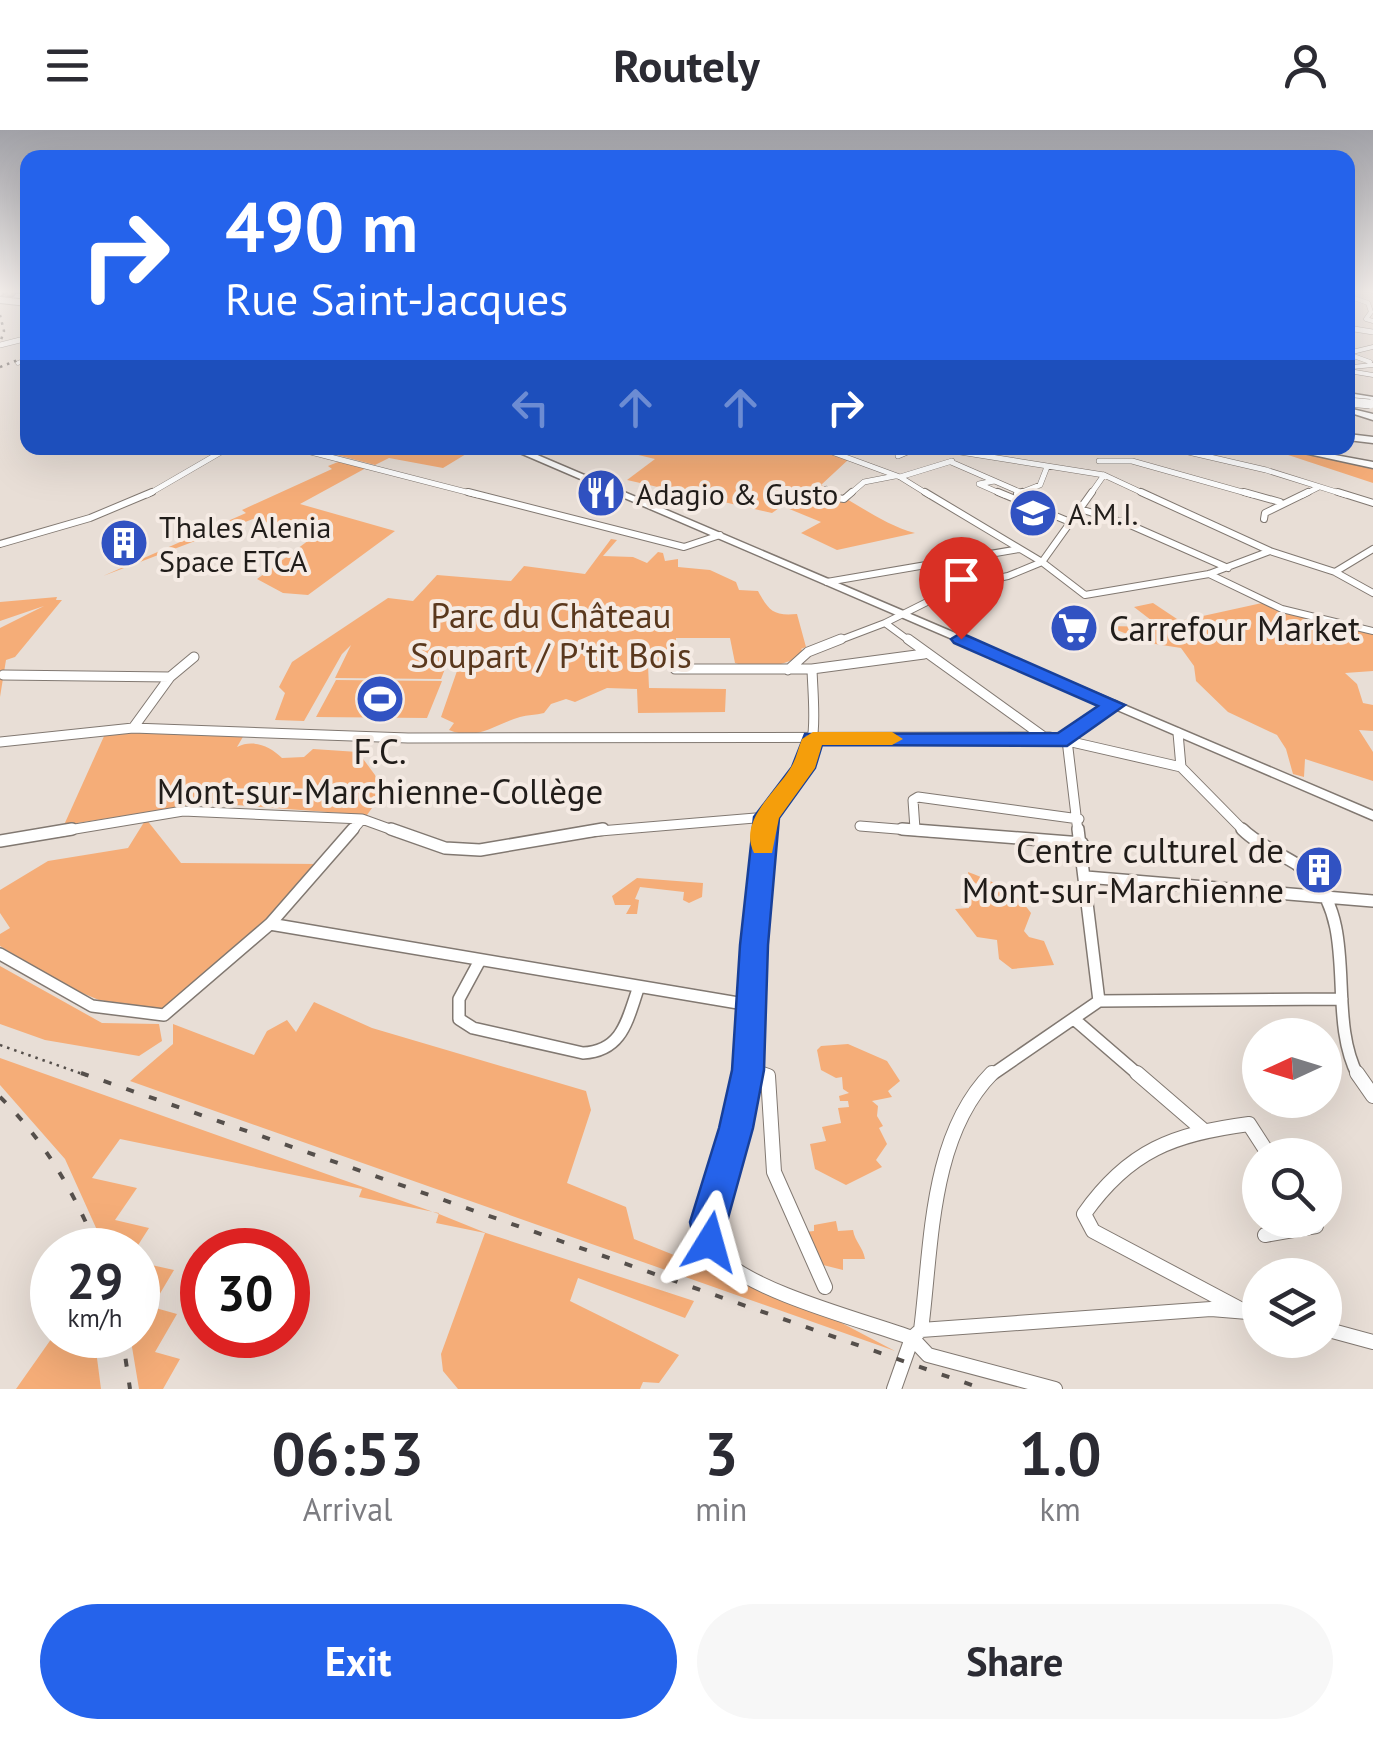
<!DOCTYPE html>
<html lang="en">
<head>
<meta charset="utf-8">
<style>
	:root { --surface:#fff; --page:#f7f7f7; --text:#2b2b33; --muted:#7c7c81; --accent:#2563eb }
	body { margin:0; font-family:"PT Sans",sans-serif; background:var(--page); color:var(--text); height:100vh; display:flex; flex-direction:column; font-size:38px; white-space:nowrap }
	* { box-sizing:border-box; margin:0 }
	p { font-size:32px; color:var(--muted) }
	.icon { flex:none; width:55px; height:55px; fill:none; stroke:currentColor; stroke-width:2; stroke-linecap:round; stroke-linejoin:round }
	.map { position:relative; height:1259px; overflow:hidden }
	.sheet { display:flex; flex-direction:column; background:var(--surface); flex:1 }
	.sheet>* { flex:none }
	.top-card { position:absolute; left:20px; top:20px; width:1335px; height:305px; border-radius:20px; box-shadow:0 10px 40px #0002; background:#2563eb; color:#fff; overflow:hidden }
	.needle { width:65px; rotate:266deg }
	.fabs { position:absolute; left:1242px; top:888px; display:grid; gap:20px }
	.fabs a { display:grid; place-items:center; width:100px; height:100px; border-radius:50%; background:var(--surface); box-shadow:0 10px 40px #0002; font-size:50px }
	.speed { position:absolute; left:30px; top:1098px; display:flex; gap:20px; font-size:50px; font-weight:700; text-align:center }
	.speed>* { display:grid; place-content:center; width:130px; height:130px; border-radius:50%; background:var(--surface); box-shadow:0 10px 40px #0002; line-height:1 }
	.speed small { font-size:25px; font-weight:400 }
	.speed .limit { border:15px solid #d22; background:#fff; color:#111 }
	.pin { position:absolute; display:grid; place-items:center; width:85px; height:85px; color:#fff; margin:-102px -42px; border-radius:50% 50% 50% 0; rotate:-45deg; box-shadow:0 0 10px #0007 }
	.pin .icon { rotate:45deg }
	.me { position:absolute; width:110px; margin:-55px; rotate:8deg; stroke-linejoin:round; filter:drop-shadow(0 0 8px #0008) }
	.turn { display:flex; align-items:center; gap:35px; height:210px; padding:0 40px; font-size:45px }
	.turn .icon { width:130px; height:130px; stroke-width:2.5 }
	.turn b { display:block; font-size:70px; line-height:85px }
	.lanes { display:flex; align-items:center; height:95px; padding:0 40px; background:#0003; justify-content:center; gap:50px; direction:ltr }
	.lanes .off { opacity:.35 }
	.eta { display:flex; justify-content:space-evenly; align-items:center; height:170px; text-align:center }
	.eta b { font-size:60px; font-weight:600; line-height:70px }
	.action { display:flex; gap:20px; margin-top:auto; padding:20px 40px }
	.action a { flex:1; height:115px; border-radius:60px; background:var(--accent); color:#fff; font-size:40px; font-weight:600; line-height:115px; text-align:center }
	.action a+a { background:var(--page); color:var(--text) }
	header { display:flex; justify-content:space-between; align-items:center; height:130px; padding:0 40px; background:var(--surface); font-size:45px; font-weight:600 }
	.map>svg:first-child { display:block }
</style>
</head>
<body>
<header><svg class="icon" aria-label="menu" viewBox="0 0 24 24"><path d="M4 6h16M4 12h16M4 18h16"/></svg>Routely<svg class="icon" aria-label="person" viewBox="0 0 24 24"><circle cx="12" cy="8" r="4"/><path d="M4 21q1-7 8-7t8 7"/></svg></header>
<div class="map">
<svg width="1373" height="1259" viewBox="0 0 1373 1259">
	<rect width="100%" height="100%" fill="#e8ded6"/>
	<path fill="#f5ad78" d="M310 318H476L443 338 389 328 375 335Z
		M609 318H819L849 329 821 355C853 370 881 394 915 403L837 420 801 403 821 392 782 376 772 383 627 350 655 329Z
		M1246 318H1278L1373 337V353L1279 322H1255Z
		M338 332 366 338 300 374 395 401 308 465 283 463 257 449 317 404 253 389 103 446 246 383 242 380 332 339 328 336Z
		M611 409 617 410 603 426 633 427 647 433 658 422 663 423 665 431 678 429V437L710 440 736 452 739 460 758 461C769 481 773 486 797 484L806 517 801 519 804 522C787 537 757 541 735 533L730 508H676L674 530 648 535 649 558 726 559 725 582 638 583 637 559 607 558 575 572 566 569 551 574 544 583C536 585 527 585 520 587 495 594 476 612 449 600L454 593 441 587 465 518 454 516 441 549 335 548 351 515 342 524 304 591 275 590 285 563 279 557 292 532 388 468 413 471 437 445 511 451 524 436 585 444Z
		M57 467 56 470H62L15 527 6 530 0 567V498L44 476 0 491V472Z
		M1153 473 1180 491 1262 473 1373 504V541L1345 543 1357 554 1363 573 1373 575V601L1359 600 1373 622V651L1305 629 1304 647 1293 644 1286 619 1277 605 1228 582 1196 551 1194 536 1181 518 1149 513 1107 496 1160 497 1134 477Z
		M336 550 442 551 427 588 316 587Z
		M132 601 244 605 237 617C253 609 270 616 282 628L304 627 313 619 358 622 375 645 382 664 367 685 209 673 64 695 105 604Z
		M146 689 181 733 319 734 298 765 162 879 99 870 70 858 0 816V804L10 798 0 783V760L48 731 128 718Z
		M968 742C992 751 1016 761 1031 783L1024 801 1029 807 1044 811 1054 835 1012 839 999 829 997 810 977 807 955 779 969 778 968 768 985 766 984 760 969 748Z
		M637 748 703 753 702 767 689 773 683 770 684 762 640 757 635 769 639 770 637 784H626L631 775H615L612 766Z
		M0 836 102 893 159 894 162 911 139 926 45 910 0 894Z
		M314 872 372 898 586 961 591 980 567 1053 626 1077 634 1109 836 1190 895 1221 130 951 173 914V894L254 925 267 901 287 890 296 902Z
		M848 914 887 931 900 951 888 961 892 967 872 971 878 976 877 986 883 996 879 998 887 1014 876 1030 882 1037 846 1055 815 1039 810 1014 826 1011 822 997 841 993 838 978 849 977 848 971H840L839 966 849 963 843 959 842 947 836 948 821 940 817 920 821 916Z
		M0 928 439 1084 486 1103 694 1171 685 1188 578 1148 570 1171 679 1225 659 1253 643 1252 640 1259H458L443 1241 441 1224 485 1103 436 1093 439 1083 359 1067 362 1059 120 1009 92 1048 137 1058 115 1090 149 1098 135 1120H106L65 1029 0 955Z
		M836 1091 838 1101 853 1100C855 1112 863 1117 865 1129H843V1140L819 1134 805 1102 814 1101V1095Z
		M138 1132 174 1140 152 1177 177 1184 155 1222 180 1229 163 1259H139L130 1205H138Z
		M54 1205H94L101 1259H16Z"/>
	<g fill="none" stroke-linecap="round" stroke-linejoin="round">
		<path stroke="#c0b7b0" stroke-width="6" stroke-dasharray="6 2.5" stroke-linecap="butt" d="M2 166H16"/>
		<g stroke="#817871" stroke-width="5">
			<path id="minor-far5" d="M1366 160 1373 161
				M1348 166 1368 173 1371 182
				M1371 182 1366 189 1373 191
				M1348 223 1373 217
				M1348 224 1370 232
				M18 233 28 229
				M1373 235 1352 237 1349 241 1373 245"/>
		</g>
		<g stroke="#817871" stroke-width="6">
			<path id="minor-far4" d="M246 318 303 320 478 365
				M821 318 900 347 929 365
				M935 318 1104 345 1147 365
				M1171 318 1266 340 1346 365
				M530 324 542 318
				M898 326 917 318
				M1099 331H1132L1253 365
				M951 332 1020 362
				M900 347 952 331
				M994 351 979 354 1004 365
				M826 359 829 365
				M1017 364 1040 355 1047 337
				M147 365 228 318
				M849 365 864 352 895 346
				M1090 365 1104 345
				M1303 365 1319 357"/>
		</g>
		<g stroke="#817871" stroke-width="8">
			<path id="minor-far3" d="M468 362 684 417 720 405
				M828 362 831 367 844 369 852 362
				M925 362 1042 432 1085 465 1209 444 1270 421
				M998 362 1070 392
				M1141 362 1270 421 1335 442 1373 463
				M1244 362 1280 372
				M1338 362 1373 373
				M1017 364 1022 362
				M1080 379 1128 394 1228 438
				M1264 389 1265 383 1308 362
				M0 414 90 388 152 362
				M1335 442 1373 419
				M1209 444 1282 479 1373 501
				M827 452 1019 419
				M835 512 885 493
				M911 512 885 493 959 456 1008 446 1042 432 1092 362"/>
		</g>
		<g stroke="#817871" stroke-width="11">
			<path id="minor-far2" d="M908 509 1044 607
				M675 539H812L924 524
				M788 540 808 522 841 509
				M3 545 170 547
				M133 598 170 547 194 527
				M1178 603 1181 637 1245 702
				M1067 610 1068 604 1115 575
				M1067 610 1078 702
				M0 612 133 598 408 608 1050 607 1181 637
				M860 696 934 702
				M915 699 913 670 918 667 1079 689
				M57 702 183 681 362 689 398 702
				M351 702 362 689
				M588 702 766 687
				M765 702C769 675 789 663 802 641 819 611 813 572 812 539"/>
		</g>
		<g stroke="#817871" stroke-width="14">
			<path id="minor-far1" d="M391 699 445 718 480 720 603 699
				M902 699 1082 713
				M1242 699C1263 720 1297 729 1312 747 1359 800 1326 885 1358 946
				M0 711 72 699
				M1086 747 1373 771
				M270 794 750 875
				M0 824 92 876 164 885 270 794 353 699
				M479 832 459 869V889L473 898 583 923C622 921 627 891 638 859
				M1099 871 1342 869
				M1074 889 1140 946
				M748 940 768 946
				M745 946 765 699
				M990 946 1099 871 1078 699"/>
		</g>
		<g stroke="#817871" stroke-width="16">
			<path id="minor" d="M746 943C740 992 717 1037 711 1085 710 1100 710 1117 721 1128 753 1162 865 1191 912 1208L928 1225 1055 1259
				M759 943 768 946 774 1042 825 1157
				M1137 943 1202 999
				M1357 943 1373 966
				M1265 1105 1316 1096 1312 1090
				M1240 1179 1093 1101 1084 1084C1129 1020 1174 1004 1249 994L1269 1025
				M1325 1199 1373 1212
				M921 1200 1211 1179 1260 1183
				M894 1259 912 1208 921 1200C932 1116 929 1007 992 943"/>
		</g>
		<g stroke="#817871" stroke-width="6">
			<path id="secondary" d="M1348 198 1373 202
				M0 215 28 208"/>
		</g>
		<g stroke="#817871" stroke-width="3">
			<path id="primary" d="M0 161 3 164 0 166Z
				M16 164H28V168L14 167Z
				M513 318H521L1373 681V690L513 320Z"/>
		</g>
		<g stroke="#817871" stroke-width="3">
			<path id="motorway" d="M8 167H28V171L6 170Z
				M1348 263 1373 267V271L1348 267Z
				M1348 278 1373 284V290L1348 282Z
				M1348 304 1373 307V313L1348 310Z
				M1281 318H1297L1373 332V338Z"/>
		</g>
		<use href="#minor-far5" stroke="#fff" stroke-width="4"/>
		<use href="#minor-far4" stroke="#fff" stroke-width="5"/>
		<use href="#minor-far3" stroke="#fff" stroke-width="6"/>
		<use href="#minor-far2" stroke="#fff" stroke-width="9"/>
		<use href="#minor-far1" stroke="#fff" stroke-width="11"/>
		<use href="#minor" stroke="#fff" stroke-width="14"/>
		<use href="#secondary" stroke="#fff" stroke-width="5"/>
		<use href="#primary" fill="#fff" fill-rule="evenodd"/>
		<use href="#motorway" fill="#fff" fill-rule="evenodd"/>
		<path stroke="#554f4b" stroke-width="2.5" stroke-dasharray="2.5 5" stroke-linecap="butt" d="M0 185 4 201 0 213
			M0 237 28 226
			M0 915 88 946"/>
		<path stroke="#554f4b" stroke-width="4" stroke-dasharray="8 16" stroke-linecap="butt" d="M81 943 983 1259
			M0 967C45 1011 74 1062 98 1120
			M122 1205 130 1259"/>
		<g stroke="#817871" stroke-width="8" stroke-linecap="butt">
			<path id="motorway-bridge-far1" d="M0 170 28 173"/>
		</g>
		<g stroke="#817871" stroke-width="10" stroke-linecap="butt">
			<path id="motorway-bridge" d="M1348 272 1370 274"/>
		</g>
		<use href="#motorway-bridge-far1" stroke="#fff" stroke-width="6"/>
		<use href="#motorway-bridge" stroke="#fff" stroke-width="9"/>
	</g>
	<linearGradient id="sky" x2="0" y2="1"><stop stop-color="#a1a1a7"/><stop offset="0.48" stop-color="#f5f0ed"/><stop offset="1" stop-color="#f5f0ed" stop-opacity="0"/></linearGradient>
	<rect width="1373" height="336" fill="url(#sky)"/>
	<path fill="#2563eb" stroke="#184099" stroke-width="2.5" d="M961 503 1125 575 1067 616 822 615 815 638 779 688 768 815 764 940 753 998 727 1092 729 1112 723 1124 710 1130 697 1124 690 1092 719 998 732 940 740 815 754 687 792 637 805 604 1058 603 1098 576 954 513 951 509Z"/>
	<path fill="#f59e0b" d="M813 602H892L903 609 892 615H822L815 638 779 688 772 723H754C738 691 775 663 790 639 796 630 798 619 802 609Z"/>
	<defs>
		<g id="restaurant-disc" transform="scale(2.5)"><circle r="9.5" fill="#3152c2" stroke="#f5ebe4"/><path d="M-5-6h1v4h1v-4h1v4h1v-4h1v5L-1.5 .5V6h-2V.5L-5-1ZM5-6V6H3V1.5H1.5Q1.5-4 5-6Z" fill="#fff"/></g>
		<g id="school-disc" transform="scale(2.5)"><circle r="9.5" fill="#3152c2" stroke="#f5ebe4"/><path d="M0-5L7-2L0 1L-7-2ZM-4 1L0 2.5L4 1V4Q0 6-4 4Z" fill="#fff"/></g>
		<g id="building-disc" transform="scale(2.5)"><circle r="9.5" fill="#3152c2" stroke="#f5ebe4"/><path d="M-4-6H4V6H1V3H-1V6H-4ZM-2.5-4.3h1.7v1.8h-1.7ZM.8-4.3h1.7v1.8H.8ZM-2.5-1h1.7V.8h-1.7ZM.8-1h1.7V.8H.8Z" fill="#fff"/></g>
		<g id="supermarket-disc" transform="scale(2.5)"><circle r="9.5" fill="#3152c2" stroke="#f5ebe4"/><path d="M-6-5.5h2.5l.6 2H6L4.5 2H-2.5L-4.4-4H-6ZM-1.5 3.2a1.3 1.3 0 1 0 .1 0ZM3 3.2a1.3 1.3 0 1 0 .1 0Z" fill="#fff"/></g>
		<g id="stadium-disc" transform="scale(2.5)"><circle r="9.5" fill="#3152c2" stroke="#f5ebe4"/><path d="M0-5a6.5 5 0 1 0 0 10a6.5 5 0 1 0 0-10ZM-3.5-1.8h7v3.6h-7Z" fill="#fff"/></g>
	</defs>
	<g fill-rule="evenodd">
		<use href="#restaurant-disc" x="601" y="363"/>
		<use href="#school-disc" x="1033" y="383"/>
		<use href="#building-disc" x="124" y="413"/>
		<use href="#supermarket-disc" x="1074" y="498"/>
		<use href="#stadium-disc" x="380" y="569"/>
		<use href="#building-disc" x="1319" y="740"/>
	</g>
	<g text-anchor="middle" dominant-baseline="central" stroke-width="8" stroke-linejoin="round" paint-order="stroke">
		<g font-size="30" fill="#211d1a" stroke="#f5ebe4" text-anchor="start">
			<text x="636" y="363">Adagio &amp; Gusto</text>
			<text x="1068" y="383">A.M.I.</text>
			<text x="159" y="396">Thales Alenia<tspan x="159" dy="34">Space ETCA</tspan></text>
		</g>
		<g font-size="35" fill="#5a381d" stroke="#f5ebe4">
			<text x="551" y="485">Parc du Château<tspan x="551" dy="40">Soupart / P'tit Bois</tspan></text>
		</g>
		<g font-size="35" fill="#211d1a" stroke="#f5ebe4" text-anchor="start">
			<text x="1109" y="498">Carrefour Market</text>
			<text x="380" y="621" text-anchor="middle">F.C.<tspan x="380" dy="40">Mont-sur-Marchienne-Collège</tspan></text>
			<text x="1284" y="720" text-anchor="end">Centre culturel de<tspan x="1284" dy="40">Mont-sur-Marchienne</tspan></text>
		</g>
	</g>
</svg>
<div class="fabs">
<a><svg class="needle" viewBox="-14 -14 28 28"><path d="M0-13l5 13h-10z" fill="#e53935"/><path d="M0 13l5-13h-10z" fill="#7c7c81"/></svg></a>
<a><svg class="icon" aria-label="search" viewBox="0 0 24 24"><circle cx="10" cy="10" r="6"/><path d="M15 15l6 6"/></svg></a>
<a><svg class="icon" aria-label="layers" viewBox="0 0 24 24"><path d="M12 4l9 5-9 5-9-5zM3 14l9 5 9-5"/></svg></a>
</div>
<div class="speed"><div>29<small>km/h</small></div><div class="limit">30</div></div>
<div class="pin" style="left:961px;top:509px;background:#d93025"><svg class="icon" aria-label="arrive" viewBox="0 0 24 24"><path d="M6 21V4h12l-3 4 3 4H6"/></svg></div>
<svg class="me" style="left:710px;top:1112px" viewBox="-20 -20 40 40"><path d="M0-17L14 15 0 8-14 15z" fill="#2563eb" stroke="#fff" stroke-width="4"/></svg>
<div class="top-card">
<div class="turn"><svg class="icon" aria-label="right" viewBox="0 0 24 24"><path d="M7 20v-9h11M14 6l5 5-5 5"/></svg><div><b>490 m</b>Rue Saint-Jacques</div></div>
<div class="lanes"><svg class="icon off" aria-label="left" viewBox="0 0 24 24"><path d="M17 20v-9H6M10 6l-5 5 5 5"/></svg><svg class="icon off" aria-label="ahead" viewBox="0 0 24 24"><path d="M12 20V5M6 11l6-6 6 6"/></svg><svg class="icon off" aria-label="ahead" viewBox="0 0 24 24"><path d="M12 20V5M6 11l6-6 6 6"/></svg><svg class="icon" aria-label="right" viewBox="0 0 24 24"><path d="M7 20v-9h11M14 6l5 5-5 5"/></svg></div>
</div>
</div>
<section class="sheet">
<div class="eta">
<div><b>06:53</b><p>Arrival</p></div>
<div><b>3</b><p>min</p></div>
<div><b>1.0</b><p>km</p></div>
</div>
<div class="action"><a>Exit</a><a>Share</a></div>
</section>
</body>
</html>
